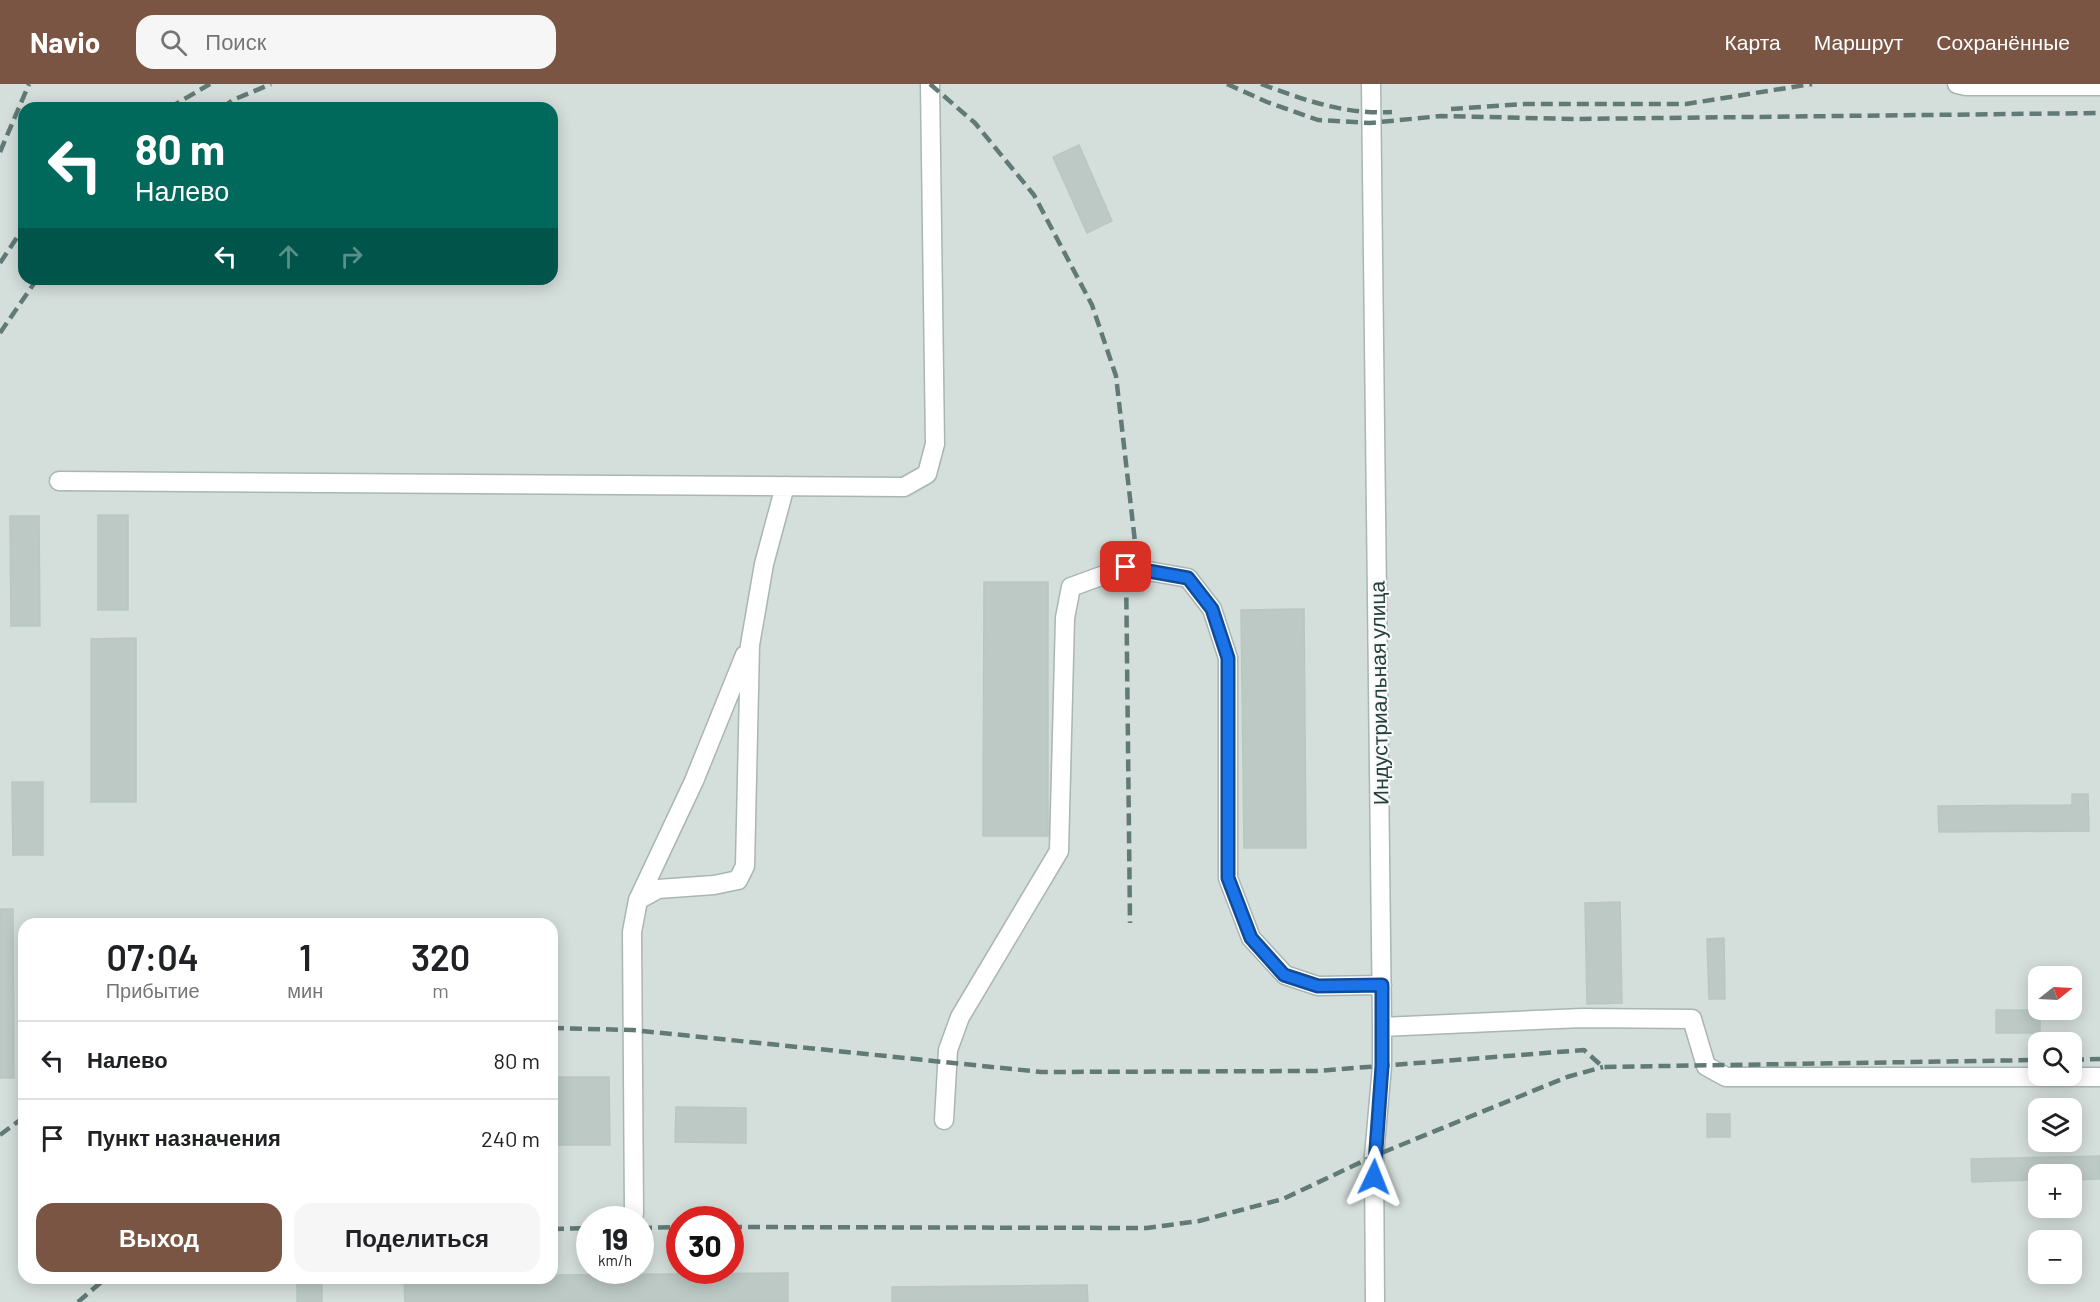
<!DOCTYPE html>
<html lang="ru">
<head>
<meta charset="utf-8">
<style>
	:root { --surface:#fff; --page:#f6f6f6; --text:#202124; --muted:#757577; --line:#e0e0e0; --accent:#7a5544 }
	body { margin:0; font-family:Barlow,sans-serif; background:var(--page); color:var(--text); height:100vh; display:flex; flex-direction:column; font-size:22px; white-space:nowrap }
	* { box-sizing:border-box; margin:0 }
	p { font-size:20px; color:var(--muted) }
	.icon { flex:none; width:33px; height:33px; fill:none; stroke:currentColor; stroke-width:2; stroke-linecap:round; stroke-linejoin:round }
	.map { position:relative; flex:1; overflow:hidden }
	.side { position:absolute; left:18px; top:834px; width:540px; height:366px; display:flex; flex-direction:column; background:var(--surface); border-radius:18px; box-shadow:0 3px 15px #0003 }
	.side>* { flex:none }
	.banner { position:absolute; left:18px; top:18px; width:540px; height:183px; border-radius:18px; box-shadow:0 3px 15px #0003; background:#00695c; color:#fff; overflow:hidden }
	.needle { width:39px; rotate:72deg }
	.controls { position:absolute; left:2028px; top:882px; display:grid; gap:12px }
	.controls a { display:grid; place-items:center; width:54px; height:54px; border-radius:12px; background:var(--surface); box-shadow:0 3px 15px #0003; font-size:30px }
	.speed { position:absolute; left:576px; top:1122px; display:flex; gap:12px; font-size:30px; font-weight:700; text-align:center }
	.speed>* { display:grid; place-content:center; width:78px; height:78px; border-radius:50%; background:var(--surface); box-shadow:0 3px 15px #0003; line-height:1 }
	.speed small { font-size:15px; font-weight:400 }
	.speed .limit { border:9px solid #d22; background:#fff; color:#111 }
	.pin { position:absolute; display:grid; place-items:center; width:51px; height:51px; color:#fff; margin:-26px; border-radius:12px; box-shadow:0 3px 9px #0006 }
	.me { position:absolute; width:66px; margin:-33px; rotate:2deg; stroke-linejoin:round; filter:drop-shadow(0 0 4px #0008) }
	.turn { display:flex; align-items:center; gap:21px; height:126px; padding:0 18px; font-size:27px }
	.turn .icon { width:78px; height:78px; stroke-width:2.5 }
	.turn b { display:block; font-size:42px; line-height:51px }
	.lanes { display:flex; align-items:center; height:57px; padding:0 18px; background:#0003; justify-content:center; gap:30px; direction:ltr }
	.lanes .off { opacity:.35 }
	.eta { display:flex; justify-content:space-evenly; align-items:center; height:102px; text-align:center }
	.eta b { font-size:36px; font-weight:600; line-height:42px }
	.primary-button { display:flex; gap:12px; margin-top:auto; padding:12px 18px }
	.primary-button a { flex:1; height:69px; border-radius:18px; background:var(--accent); color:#fff; font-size:24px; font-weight:600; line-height:69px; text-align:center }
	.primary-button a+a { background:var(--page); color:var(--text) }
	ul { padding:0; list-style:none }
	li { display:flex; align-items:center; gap:18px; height:78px; padding:0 18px; border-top:2px solid var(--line) }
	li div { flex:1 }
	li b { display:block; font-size:22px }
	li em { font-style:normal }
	header { display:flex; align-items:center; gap:36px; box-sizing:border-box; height:84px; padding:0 30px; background:var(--accent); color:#fff }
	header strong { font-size:28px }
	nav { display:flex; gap:33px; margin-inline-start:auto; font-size:21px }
	.search { width:420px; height:54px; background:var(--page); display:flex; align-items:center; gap:15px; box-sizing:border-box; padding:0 21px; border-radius:18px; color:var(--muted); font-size:22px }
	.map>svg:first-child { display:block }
</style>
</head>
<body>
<header>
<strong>Navio</strong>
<div class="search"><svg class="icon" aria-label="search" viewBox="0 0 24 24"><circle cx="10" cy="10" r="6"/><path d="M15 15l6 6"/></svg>Поиск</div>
<nav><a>Карта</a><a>Маршрут</a><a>Сохранённые</a></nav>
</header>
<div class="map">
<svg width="2100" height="1218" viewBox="0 0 2100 1218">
	<rect width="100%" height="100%" fill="#e6eeeb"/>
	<path fill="#d4deda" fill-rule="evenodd" d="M0 0H2100V1218H0ZM24 24H552V195H24ZM24 840H552V1194H24ZM2038 892H2072V926H2038ZM2038 958H2072V992H2038ZM2038 1024H2072V1058H2038ZM2038 1090H2072V1124H2038ZM590 1136H640V1186H590ZM680 1136H730V1186H680ZM2038 1156H2072V1190H2038Z"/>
	<path fill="#bcc9c5" stroke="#b9c7c3" stroke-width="1.5" d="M1079 61 1112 137 1087 149 1053 73Z
		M98 431H128V526H98Z
		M10 432H39L40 542H11Z
		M984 498H1048V752H983Z
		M1304 525 1306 764H1244L1241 526Z
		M136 554V718H91V555Z
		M12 698H43V771H13Z
		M2072 710H2088L2089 747 1939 748 1938 722 2072 721Z
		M1620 818 1622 919 1587 920 1585 819Z
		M0 825H13L14 994H0Z
		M1724 854 1725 915H1709L1707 855Z
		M1996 926H2040V949H1996Z
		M552 993H609L610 1061H552Z
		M676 1023 746 1024V1059L675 1058Z
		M1707 1030H1730V1053H1707Z
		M2100 1072V1095L2072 1096V1090H2038V1096L1972 1098 1971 1075Z
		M788 1189V1218H405L404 1194H552V1191Z
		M297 1194H322V1218H297Z
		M1087 1201 1088 1218H892V1203Z"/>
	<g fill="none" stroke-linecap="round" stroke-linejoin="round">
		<g stroke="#a9b6b3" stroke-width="21">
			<path id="minor" d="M1371 0 1382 943V982L1374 1072 1375 1218
				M1957 0 1966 2H2100
				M59 397 904 403 927 390 935 360 930 0
				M638 816 694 697 745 571
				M1382 943 1582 934 1692 935 1706 982 1726 993H2100
				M944 1036 948 966 960 933 1059 767 1065 534 1071 503 1126 483 1188 494 1212 525 1228 574V794L1251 854 1285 891 1318 902 1382 901
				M634 1130 632 848 638 816 658 805 714 801 738 796 745 782 750 561 764 480 785 402"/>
		</g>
		<use href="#minor" stroke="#fff" stroke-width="18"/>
		<path stroke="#617a76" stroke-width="4.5" stroke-dasharray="12 6" stroke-linecap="butt" d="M930 0 975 39 1034 111 1092 221 1116 292 1135 458 1126 483 1130 839
			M1227 0 1267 18 1318 36 1370 39 1441 32 1575 35 2100 29
			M1261 0C1304 16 1346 31 1392 28
			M169 24 210 0
			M222 24 233 16 271 0
			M1451 25 1525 20H1686L1812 0
			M0 68 29 0
			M0 179 24 143
			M0 249 37 195
			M552 944 633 946 1041 988 1316 987 1584 966 1603 983 2038 976
			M2072 976 2100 975
			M0 1051 24 1033
			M730 1143 1147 1144 1199 1137 1283 1115 1374 1072 1567 993 1603 983
			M640 1144 680 1143
			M552 1145 590 1144
			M78 1218 106 1194"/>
	</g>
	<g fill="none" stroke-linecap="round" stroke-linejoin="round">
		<g stroke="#114b97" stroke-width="15">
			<path id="route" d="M1126 483 1188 494 1212 525 1228 574V794L1251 854 1284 891 1318 902 1382 901V982L1374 1093"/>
		</g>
		<use href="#route" stroke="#1a73e8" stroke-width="10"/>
	</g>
	<g text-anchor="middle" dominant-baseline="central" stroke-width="4.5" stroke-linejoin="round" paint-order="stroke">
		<g font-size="21" fill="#263f3b" stroke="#f7faf9">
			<text transform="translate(1378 609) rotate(-91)">Индустриальная улица</text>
		</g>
	</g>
</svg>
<div class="controls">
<a><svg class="needle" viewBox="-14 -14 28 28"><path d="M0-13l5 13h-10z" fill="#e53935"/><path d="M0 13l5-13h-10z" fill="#757577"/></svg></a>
<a><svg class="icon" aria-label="search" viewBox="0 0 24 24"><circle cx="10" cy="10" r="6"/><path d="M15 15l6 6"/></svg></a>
<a><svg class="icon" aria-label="layers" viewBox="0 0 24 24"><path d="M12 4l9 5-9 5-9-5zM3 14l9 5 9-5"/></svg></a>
<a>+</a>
<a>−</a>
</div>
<div class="speed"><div>19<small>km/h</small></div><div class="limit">30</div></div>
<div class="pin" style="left:1126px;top:483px;background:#d93025"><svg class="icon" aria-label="arrive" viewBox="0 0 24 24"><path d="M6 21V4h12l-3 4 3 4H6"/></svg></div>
<svg class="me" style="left:1374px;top:1093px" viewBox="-20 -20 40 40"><path d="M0-17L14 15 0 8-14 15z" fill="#1a73e8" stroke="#fff" stroke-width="4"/></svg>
<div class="banner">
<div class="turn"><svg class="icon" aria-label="left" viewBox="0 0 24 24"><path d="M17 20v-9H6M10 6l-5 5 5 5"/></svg><div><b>80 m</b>Налево</div></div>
<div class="lanes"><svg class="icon" aria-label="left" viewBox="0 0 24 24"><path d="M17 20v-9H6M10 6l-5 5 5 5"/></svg><svg class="icon off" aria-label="ahead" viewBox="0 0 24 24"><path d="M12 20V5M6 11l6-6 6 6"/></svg><svg class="icon off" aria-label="right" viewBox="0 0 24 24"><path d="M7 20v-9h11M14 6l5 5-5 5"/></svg></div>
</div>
<section class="side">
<div class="eta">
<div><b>07:04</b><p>Прибытие</p></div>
<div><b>1</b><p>мин</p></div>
<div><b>320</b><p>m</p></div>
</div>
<ul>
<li><svg class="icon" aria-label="left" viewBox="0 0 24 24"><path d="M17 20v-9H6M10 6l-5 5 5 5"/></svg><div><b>Налево</b></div><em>80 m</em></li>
<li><svg class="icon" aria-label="arrive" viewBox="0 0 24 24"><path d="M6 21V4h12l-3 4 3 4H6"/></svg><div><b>Пункт назначения</b></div><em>240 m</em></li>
</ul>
<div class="primary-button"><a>Выход</a><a>Поделиться</a></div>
</section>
</div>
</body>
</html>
